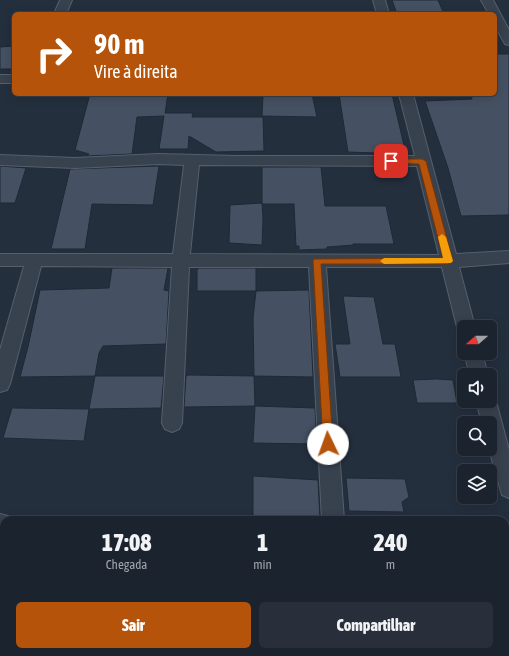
<!DOCTYPE html>
<html lang="pt">
<head>
<meta charset="utf-8">
<style>
	:root { --surface:#1b232e; --page:#282f3a; --text:#f1f3f6; --muted:#a0a4aa; --line:#39404a; --accent:#b45309 }
	body { margin:0; font-family:"Asap Condensed",sans-serif; background:var(--page); color:var(--text); height:100vh; display:flex; flex-direction:column; font-size:15px; white-space:nowrap }
	* { box-sizing:border-box; margin:0 }
	p { font-size:13px; color:var(--muted) }
	.icon { flex:none; width:22px; height:22px; fill:none; stroke:currentColor; stroke-width:2; stroke-linecap:round; stroke-linejoin:round }
	.map { position:relative; flex:1; overflow:hidden }
	.side { position:absolute; left:0px; top:516px; width:509px; height:140px; display:flex; flex-direction:column; background:var(--surface); border-radius:12px 12px 0 0; box-shadow:0 2px 10px #0003,0 0 0 1px var(--line) }
	.side>* { flex:none }
	.hud { position:absolute; left:12px; top:12px; width:485px; height:84px; border-radius:6px; box-shadow:0 2px 10px #0003,0 0 0 1px var(--line); background:#b45309; color:#fff; overflow:hidden }
	.needle { width:26px; rotate:250deg }
	.controls { position:absolute; left:457px; top:320px; display:grid; gap:8px }
	.controls a { display:grid; place-items:center; width:40px; height:40px; border-radius:6px; background:var(--surface); box-shadow:0 2px 10px #0003,0 0 0 1px var(--line); font-size:20px }
	.pin { position:absolute; display:grid; place-items:center; width:34px; height:34px; color:#fff; margin:-17px; border-radius:8px; box-shadow:0 2px 6px #0006 }
	.me { position:absolute; width:44px; margin:-22px; rotate:357deg; stroke-linejoin:round; filter:drop-shadow(0 0 3px #0008) }
	.turn { display:flex; align-items:center; gap:14px; height:84px; padding:0 16px; font-size:18px }
	.turn .icon { width:52px; height:52px; stroke-width:2.5 }
	.turn b { display:block; font-size:28px; line-height:34px }
	.eta { display:flex; justify-content:space-evenly; align-items:center; height:68px; text-align:center }
	.eta b { font-size:24px; font-weight:800; line-height:28px }
	.button { display:flex; gap:8px; margin-top:auto; padding:8px 16px }
	.button a { flex:1; height:46px; border-radius:6px; background:var(--accent); color:#fff; font-size:16px; font-weight:800; line-height:46px; text-align:center }
	.button a+a { background:var(--page); color:var(--text) }
	.map>svg:first-child { display:block }
</style>
</head>
<body>
<div class="map">
<svg width="509" height="656" viewBox="0 0 509 656">
	<rect width="100%" height="100%" fill="#242f3e"/>
	<path fill="#455162" stroke="#1f2835" d="M392 0H438L444 14H397Z
		M14 46V69H0V47Z
		M495 54H509V215L461 216 448 168 425 101 472 99 471 94H495Z
		M90 94H168L165 113H193L192 117H263L264 151 216 152 189 136 188 149H159L164 116 137 117 132 154 87 156 89 154 75 150Z
		M263 94H312L317 117 262 116Z
		M339 94H392L406 154 348 152Z
		M0 166 26 168 15 203H0Z
		M159 166 153 205 92 204 85 249H51L70 169Z
		M262 167H321L325 206H386L394 244H353V245L327 247V249L299 250V246H296L294 204H262Z
		M262 203 263 219 262 245 229 243 230 205Z
		M112 268H168L164 290 169 291 166 344 103 346 99 353 95 376 20 377 28 347 40 290 109 288Z
		M199 268H256V291H197V270Z
		M309 290 313 377 254 376 253 318 256 291Z
		M343 296 374 297 383 344H395L401 377H340L335 344H350Z
		M189 375 254 376 255 406 184 407 186 376Z
		M95 376H164L161 408 89 409Z
		M436 379 453 380 457 403H417L413 380Z
		M255 406 315 408 317 444 253 443Z
		M12 408 89 409 84 441 3 438Z
		M253 476 318 480 320 520H253Z
		M346 478 405 479 409 497 402 502 404 512 349 511Z"/>
	<g fill="none" stroke-linecap="round" stroke-linejoin="round">
		<g stroke="#565f6c" stroke-width="2">
			<path id="street" d="M60 0H72L66 14H54Z
				M373 0H385L389 14H377Z
				M481 0H493L509 30V45L505 44 495 26V14H489Z
				M0 75H14V83H0Z
				M399 94H413L456 254 509 251V263L459 267 475 327H464V334L460 332 457 327 442 267H326L344 520H322L309 267H189L182 423 179 429 172 432 165 429 162 423 172 267 41 266 10 384 7 390 0 392V350L24 266H0V254H173L184 165 159 164 75 168 0 165V155L75 158 159 154 236 156H415ZM199 165 417 166 439 255 190 254Z
				M464 353H482L488 375H470Z
				M490 394 493 395 496 401 509 450V498L502 495 489 449H490V423H482L476 401H490Z
				M0 514 12 517 13 520H4V536H0Z"/>
		</g>
		<use href="#street" fill="#38414e" fill-rule="evenodd"/>
	</g>
	<path fill="#b45309" stroke="#753606" d="M391 159H422L426 161 453 261 448 264H321L333 444 332 447 328 448 324 447 323 444 313 261 314 259 443 258 419 164 388 163V160Z"/>
	<path fill="#f59e0b" d="M442 234 446 237 453 261 451 263 384 264 380 261 384 258H443L438 237Z"/>
</svg>
<div class="controls">
<a><svg class="needle" viewBox="-14 -14 28 28"><path d="M0-13l5 13h-10z" fill="#e53935"/><path d="M0 13l5-13h-10z" fill="#a0a4aa"/></svg></a>
<a><svg class="icon" aria-label="sound" viewBox="0 0 24 24"><path d="M4 9h4l5-4v14l-5-4H4zM17 9q2 3 0 6"/></svg></a>
<a><svg class="icon" aria-label="search" viewBox="0 0 24 24"><circle cx="10" cy="10" r="6"/><path d="M15 15l6 6"/></svg></a>
<a><svg class="icon" aria-label="layers" viewBox="0 0 24 24"><path d="M12 4l9 5-9 5-9-5zM3 14l9 5 9-5"/></svg></a>
</div>
<div class="pin" style="left:391px;top:161px;background:#d93025"><svg class="icon" aria-label="arrive" viewBox="0 0 24 24"><path d="M6 21V4h12l-3 4 3 4H6"/></svg></div>
<svg class="me" style="left:328px;top:444px" viewBox="-20 -20 40 40"><circle r="19" fill="#fff"/><path d="M0-13L10 11 0 6-10 11z" fill="#b45309"/></svg>
<div class="hud">
<div class="turn"><svg class="icon" aria-label="right" viewBox="0 0 24 24"><path d="M7 20v-9h11M14 6l5 5-5 5"/></svg><div><b>90 m</b>Vire à direita</div></div>
</div>
<section class="side">
<div class="eta">
<div><b>17:08</b><p>Chegada</p></div>
<div><b>1</b><p>min</p></div>
<div><b>240</b><p>m</p></div>
</div>
<div class="button"><a>Sair</a><a>Compartilhar</a></div>
</section>
</div>
</body>
</html>
